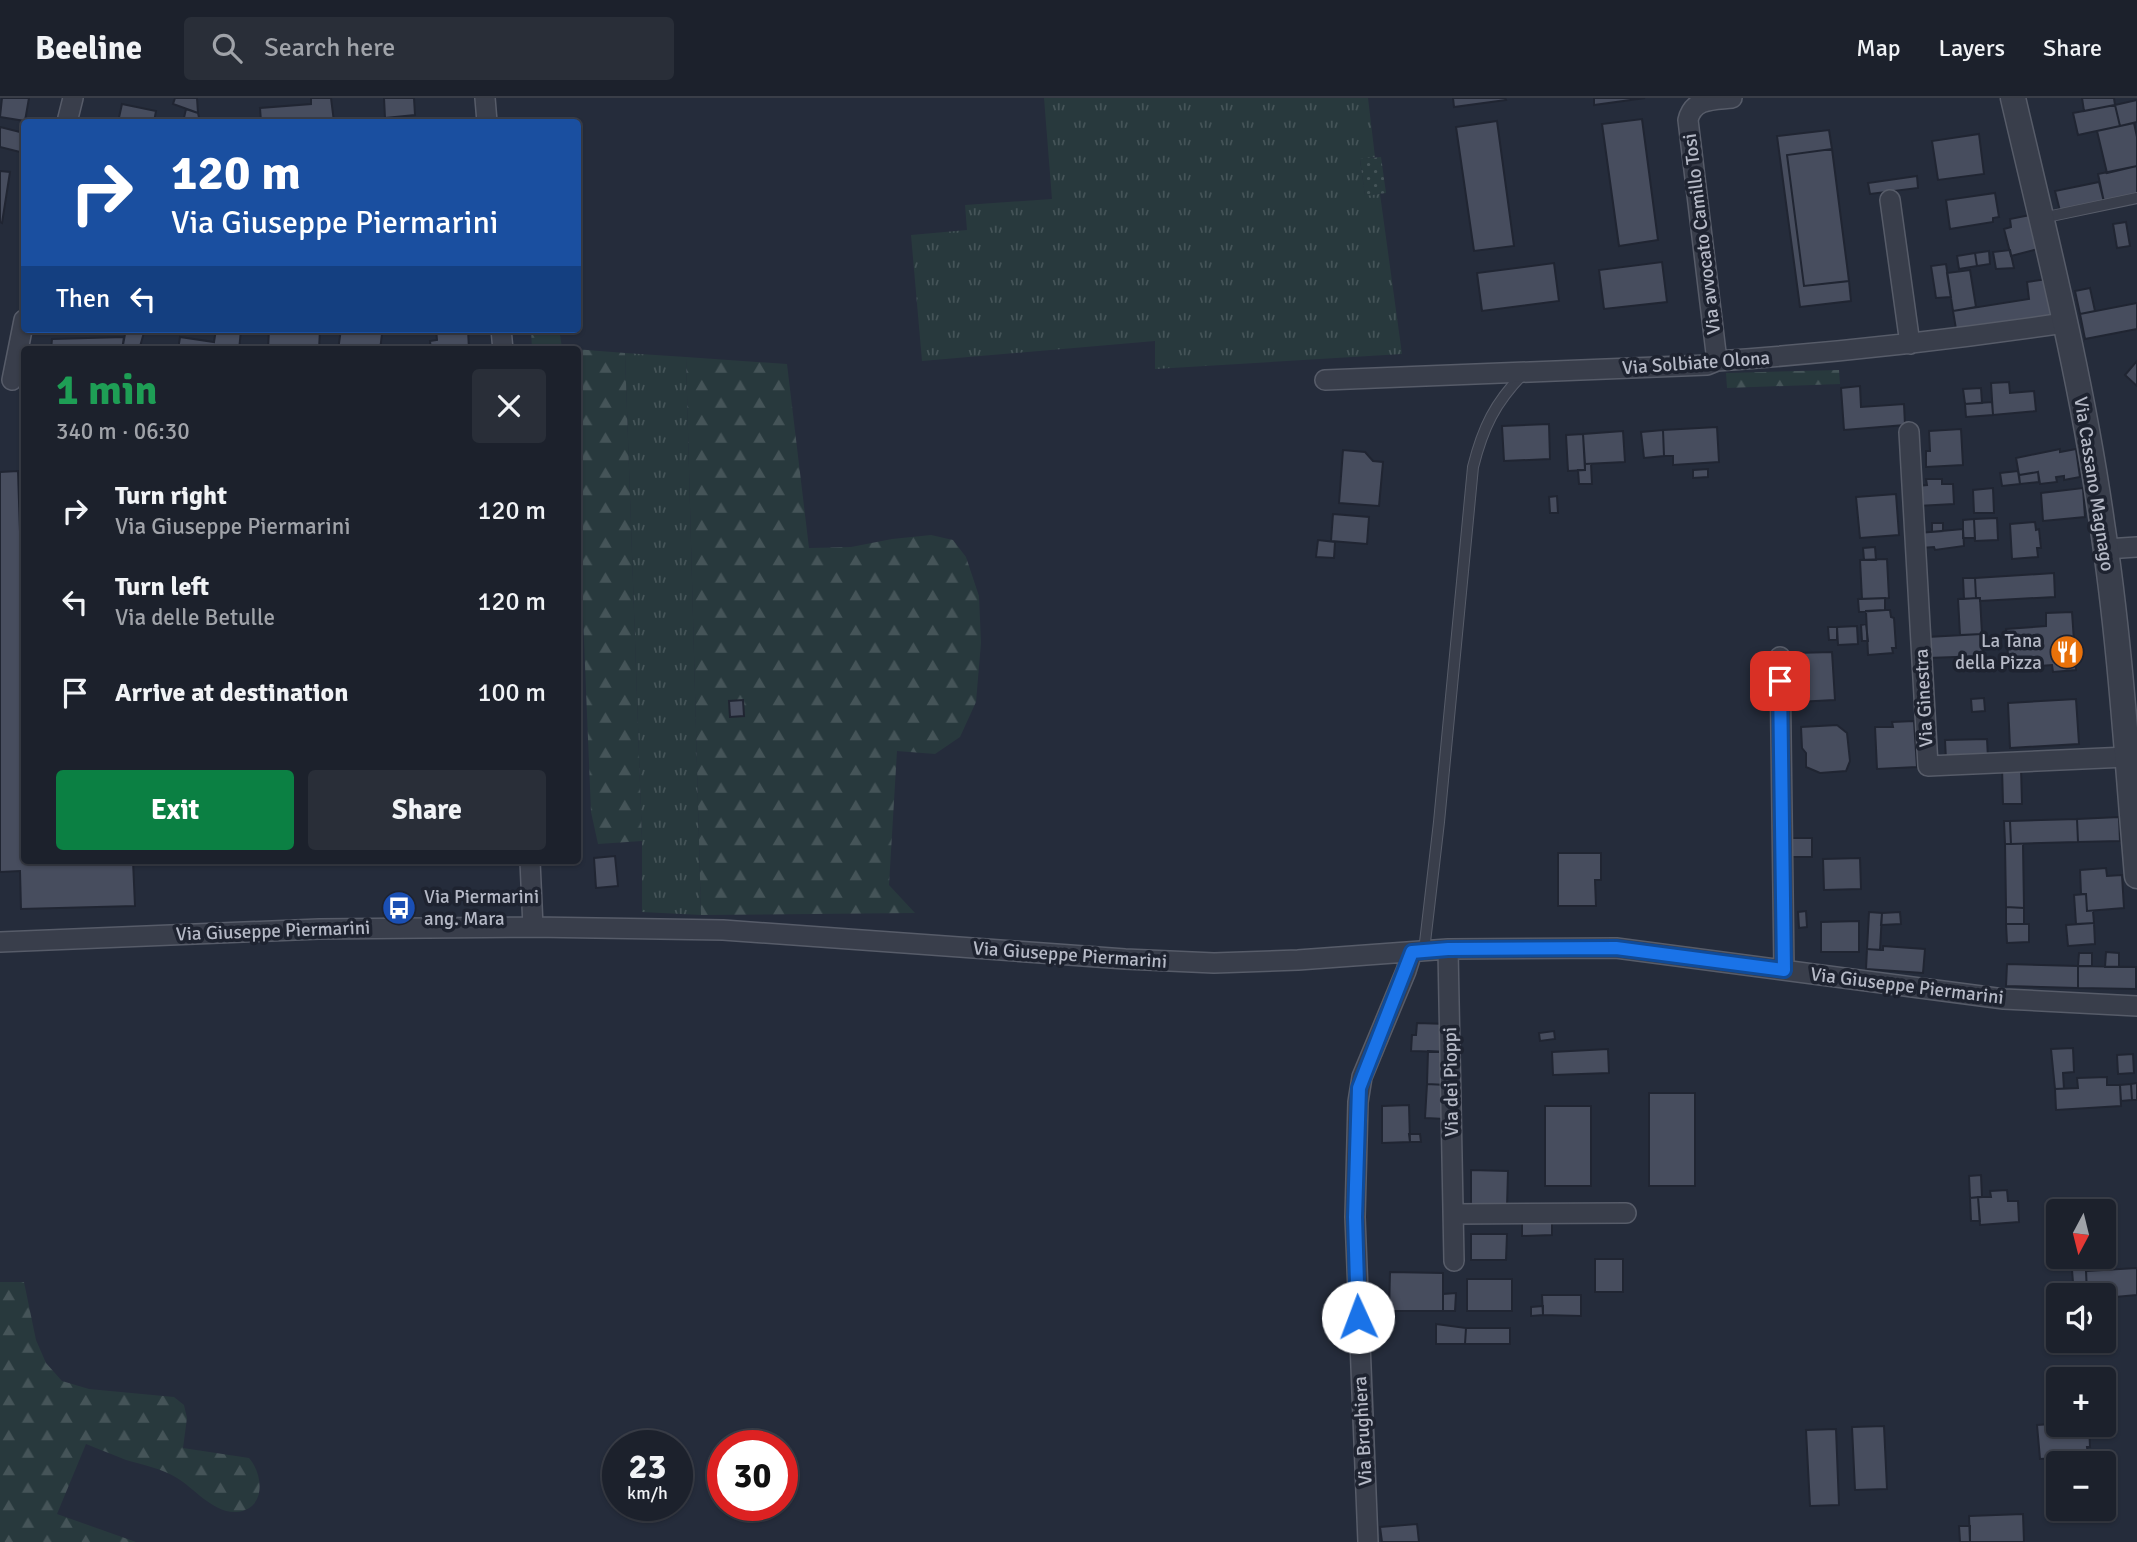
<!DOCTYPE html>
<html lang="en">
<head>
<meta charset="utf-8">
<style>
	:root { --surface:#1c212c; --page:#292e38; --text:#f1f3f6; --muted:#a0a3a9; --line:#3a3e48; --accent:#0b8043 }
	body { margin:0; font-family:Signika,sans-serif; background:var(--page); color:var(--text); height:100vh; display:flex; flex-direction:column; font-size:26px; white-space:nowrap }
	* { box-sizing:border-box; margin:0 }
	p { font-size:23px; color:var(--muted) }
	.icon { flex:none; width:38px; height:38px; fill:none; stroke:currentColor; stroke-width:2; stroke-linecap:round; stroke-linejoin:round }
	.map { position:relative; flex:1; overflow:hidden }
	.details { position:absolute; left:21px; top:248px; width:560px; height:518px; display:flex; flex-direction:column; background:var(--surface); border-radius:7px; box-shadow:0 2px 5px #0004,0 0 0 2px var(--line) }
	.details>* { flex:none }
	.guide { position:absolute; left:21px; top:21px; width:560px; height:214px; border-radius:7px; box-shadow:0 2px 5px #0004,0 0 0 2px var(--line); background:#1a4fa0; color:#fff; overflow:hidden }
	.needle { width:46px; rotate:187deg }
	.fabs { position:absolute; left:2046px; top:1101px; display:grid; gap:14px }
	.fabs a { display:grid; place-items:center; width:70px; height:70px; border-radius:7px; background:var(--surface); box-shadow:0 2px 5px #0004,0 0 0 2px var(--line); font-size:35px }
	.speed { position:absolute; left:602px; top:1332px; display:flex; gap:14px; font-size:35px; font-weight:700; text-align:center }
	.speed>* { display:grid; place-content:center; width:91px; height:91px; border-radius:50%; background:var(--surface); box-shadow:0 2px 5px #0004,0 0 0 2px var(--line); line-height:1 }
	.speed small { font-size:18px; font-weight:400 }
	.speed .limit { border:10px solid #d22; background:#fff; color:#111 }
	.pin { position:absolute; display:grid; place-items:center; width:60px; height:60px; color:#fff; margin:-30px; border-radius:14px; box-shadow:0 4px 10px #0006 }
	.me { position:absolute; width:77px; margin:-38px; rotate:358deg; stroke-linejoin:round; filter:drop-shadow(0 0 5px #0008) }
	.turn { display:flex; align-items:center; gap:24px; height:147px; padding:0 35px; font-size:32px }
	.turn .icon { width:91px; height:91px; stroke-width:2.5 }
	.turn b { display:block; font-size:49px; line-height:60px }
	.then { display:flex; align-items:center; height:66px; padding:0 35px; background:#0003; gap:14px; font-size:26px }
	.round { display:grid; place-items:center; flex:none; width:74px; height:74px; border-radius:7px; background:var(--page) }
	.overview { display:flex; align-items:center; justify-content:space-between; height:119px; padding:0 35px }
	h1 { font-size:42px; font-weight:700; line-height:52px; color:#1e9e55 }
	.primary-button { display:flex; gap:14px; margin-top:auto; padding:14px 35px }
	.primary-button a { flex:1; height:80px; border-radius:7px; background:var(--accent); color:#fff; font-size:28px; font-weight:700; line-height:80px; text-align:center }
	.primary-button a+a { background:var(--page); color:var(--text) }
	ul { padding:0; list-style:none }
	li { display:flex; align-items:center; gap:21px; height:91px; padding:0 35px }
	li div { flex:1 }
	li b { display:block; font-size:26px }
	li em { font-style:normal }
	header { display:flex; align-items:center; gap:42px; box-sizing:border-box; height:98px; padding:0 35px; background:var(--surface); border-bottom:2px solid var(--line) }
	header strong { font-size:33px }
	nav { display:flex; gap:38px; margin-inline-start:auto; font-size:24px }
	.search { width:490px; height:63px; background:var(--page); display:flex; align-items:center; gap:18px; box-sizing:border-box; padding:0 24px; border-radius:7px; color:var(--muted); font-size:26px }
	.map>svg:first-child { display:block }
</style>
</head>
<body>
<header>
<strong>Beeline</strong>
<div class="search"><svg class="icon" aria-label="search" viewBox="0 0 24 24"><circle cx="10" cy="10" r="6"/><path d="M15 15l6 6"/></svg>Search here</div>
<nav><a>Map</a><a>Layers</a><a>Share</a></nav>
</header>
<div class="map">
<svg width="2137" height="1444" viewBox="0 0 2137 1444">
	<defs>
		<pattern id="grass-tufts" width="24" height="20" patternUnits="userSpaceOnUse" patternTransform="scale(1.75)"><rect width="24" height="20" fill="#28393d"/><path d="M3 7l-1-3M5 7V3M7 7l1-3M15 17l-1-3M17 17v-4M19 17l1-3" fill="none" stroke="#455458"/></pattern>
		<pattern id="forest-firs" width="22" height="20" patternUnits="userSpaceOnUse" patternTransform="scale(1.75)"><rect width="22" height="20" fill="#28393d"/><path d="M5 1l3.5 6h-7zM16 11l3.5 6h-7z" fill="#455458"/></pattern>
		<pattern id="park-dots" width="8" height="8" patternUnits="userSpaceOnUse" patternTransform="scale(1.75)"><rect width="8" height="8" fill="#28393d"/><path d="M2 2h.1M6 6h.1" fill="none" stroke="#455458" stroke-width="1.8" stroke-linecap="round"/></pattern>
	</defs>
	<rect width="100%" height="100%" fill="#252c3b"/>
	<path fill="url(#grass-tufts)" d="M1044 0H1368L1375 59 1360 62 1365 97 1380 96 1402 256 1155 271V243L922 263 911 137 967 132 965 107 1052 101Z
		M625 255 686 259 701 817 642 814V743Z"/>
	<path fill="url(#forest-firs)" d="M531 231H559L562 250 625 255 642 743 598 746 591 714 582 494H578V252H532Z
		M686 259 787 266 809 450 851 449 892 441 931 437 953 442 966 459 979 498 981 545 976 604 960 639 935 656 897 653 889 787 915 815 701 817Z
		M1839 272 1840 286 1727 290 1726 275Z
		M0 1184H24L36 1242 46 1265 62 1283 89 1291 174 1299 184 1307 187 1320 183 1350 249 1360C264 1377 266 1412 236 1414 213 1415 194 1390 177 1380 161 1370 143 1367 126 1362 113 1357 99 1351 86 1346L57 1416 136 1444H0Z"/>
	<path fill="url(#park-dots)" d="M1381 59 1386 95 1365 98 1360 61Z"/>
	<path fill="#474d5e" stroke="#202532" stroke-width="2" d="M2 0H29L25 23 0 19Z
		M175 0H197L198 15 173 6Z
		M311 0H331L334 24H261L260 10 311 6Z
		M384 0H414L415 17 385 20Z
		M1453 0H1505L1506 2 1454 9Z
		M1594 0H1645L1594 7Z
		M2082 0H2114L2115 7 2084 13Z
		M2137 2V24L2120 28 2115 7Z
		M122 6 156 13 154 24H118Z
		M2115 7 2120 28 2078 37 2073 15Z
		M186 11 198 15 200 24H183Z
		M1642 21 1658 142 1619 148 1602 26Z
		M1497 23 1514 148 1474 153 1456 29Z
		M2134 25 2137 39V68L2107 75 2097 33Z
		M0 29 24 35V55L0 49Z
		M1829 32 1832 51 1787 57 1804 188 1849 183 1851 203 1800 209 1777 38Z
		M1979 36 1984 76 1938 82 1932 43Z
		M1832 51 1849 183 1804 188 1787 57Z
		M2137 68V97L2104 104 2098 76Z
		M0 73 10 74 2 125 0 124Z
		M1917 78 1918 90 1870 96 1868 85Z
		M2099 84 2104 104 2060 113 2055 93Z
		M1995 95 1999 119 1993 120V124L1950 131 1946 102Z
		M2030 117 2038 151 2011 158 2004 131 2011 129 2010 121Z
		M2126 124 2130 148 2117 150 2113 126Z
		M2010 152 2014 170 1996 171 1993 154Z
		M1989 153 1990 166 1977 168 1975 155Z
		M1975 155 1977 168 1959 171 1957 158Z
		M1662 164 1667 204 1604 211 1599 172Z
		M1554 165 1559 203 1482 213 1477 175Z
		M1946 166 1951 199 1936 200 1931 168Z
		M1970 172 1976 209 1953 213 1947 175Z
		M2047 181 2054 222 1957 237 1953 213 2029 201 2027 184Z
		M2090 190 2095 213 2080 216 2075 193Z
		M2137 205V231L2085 241 2080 216Z
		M126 231H145L139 252H122Z
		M216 231 241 232 239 252H178L180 239 214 244Z
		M269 231H320L319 252H268Z
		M341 231 382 236 380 252H338Z
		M436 231H468L469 252H431L430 243 437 242Z
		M124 239 122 252H51L52 241Z
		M2137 263V288L2125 277Z
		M2009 284 2010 295 2034 293 2036 313 1993 317 1991 285Z
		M1860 288 1861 309 1904 306 1905 327 1844 332 1841 290Z
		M1981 290 1982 305 1965 306 1963 291Z
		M1992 304 1993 317 1966 319 1965 306Z
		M1549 326 1550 361 1504 363 1502 328Z
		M1717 329 1719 364 1673 367V358H1664L1663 332Z
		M1961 331 1963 367 1926 369V353H1930L1929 333Z
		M1663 332 1664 358 1644 360 1641 334Z
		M1623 333 1625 364 1585 366 1583 336Z
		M1583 336 1585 372 1568 373 1566 337Z
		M2060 351V354L2076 351 2080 379 2064 382V378L2056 379 2057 384 2040 386 2038 374 2019 377 2016 360Z
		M1343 352 1365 354 1373 363 1383 364 1379 408 1339 405Z
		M1585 366H1591L1592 386H1579L1578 372H1585Z
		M1708 371V379L1693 380V372Z
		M18 373 24 555V763H133L135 808 21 811 20 773 0 774V374Z
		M2018 373 2020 386 2002 388 2000 375Z
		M2038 374 2039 384 2020 386 2019 377Z
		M1926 381H1942V386H1953L1954 406 1917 408 1916 388 1927 387Z
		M1993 390 1994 415H1974L1973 392Z
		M2083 390 2085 419 2043 423 2041 395Z
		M1896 396 1899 437 1860 440 1856 399Z
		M1557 398 1558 415H1550L1549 399Z
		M1333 416 1369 419 1367 446 1331 443Z
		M1997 420 1998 442 1975 443 1974 421Z
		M1974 421 1975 440H1963V422Z
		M2035 424 2036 432 2039 431 2041 450H2037L2038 459 2012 461 2010 426Z
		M1932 425H1943V433L1932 434Z
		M1963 431 1964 448 1935 452 1934 449 1920 450 1919 435Z
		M1318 442 1335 444 1334 460 1316 459Z
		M1875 449 1876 462H1864L1863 450Z
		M1887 461 1889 500 1862 501 1860 462Z
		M2054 475 2055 499 1980 503V500H1976L1975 480Z
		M1963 480H1975L1976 500 1964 501Z
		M1885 500V512L1859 514 1858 501Z
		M1980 500 1982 536 1960 537 1958 501Z
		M1885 512H1890L1891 519 1894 520 1896 550H1892L1893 555 1868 557 1866 513Z
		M2072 514 2076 572 2053 574 2052 567 2009 570 2006 531 2046 528V515Z
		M1866 526 1868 543H1862L1861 527Z
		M1857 528 1858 546 1838 547 1837 529Z
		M1828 529H1837V542H1829Z
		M1982 536 1983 558 1928 560 1927 539Z
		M1832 554 1835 602 1797 604 1795 555Z
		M1984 600 1985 613 1972 614 1971 601Z
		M2076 601 2079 646 2010 650 2008 605Z
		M743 602 744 618 730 619 729 603Z
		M1914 623 1917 669 1877 671 1875 629H1893L1892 624Z
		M1837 627 1847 635 1850 663 1846 673 1820 675 1806 669V655L1802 650 1801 629Z
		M1987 641 1988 660 1946 662 1945 642Z
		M2002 669H2021L2022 706H2003Z
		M2119 719 2120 743 2078 744 2077 721Z
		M2077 721 2078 744 2011 746 2010 723Z
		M2004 723H2010L2011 746H2005Z
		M1791 740H1812V759H1791Z
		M2005 746H2023L2024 810 2006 809Z
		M1558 755H1601V782H1595L1596 808H1558Z
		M615 758 618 788 596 790 594 760Z
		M1860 760 1861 791 1824 792 1823 761Z
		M2106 770 2107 778 2122 777 2124 810 2087 813 2086 796H2081L2080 772Z
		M2086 796 2087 813H2093L2094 825 2076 826 2074 797Z
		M2006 809 2024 810V826H2006Z
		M1806 813 1807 829 1799 830 1798 814Z
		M1869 814 1882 815 1880 852 1867 851Z
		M1900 814 1901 826 1881 827 1882 815Z
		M1859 823V854H1821V824Z
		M2094 825 2095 846 2068 848 2066 827Z
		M2006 826H2029V844L2007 845Z
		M1883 848 1925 851 1923 875 1866 871 1867 851 1883 852Z
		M2106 854 2119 855V869H2105Z
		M2079 855H2092V868H2078Z
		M2007 866 2078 868V890L2006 888Z
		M2078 868 2136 869V891L2078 890Z
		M1417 925 1448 926 1447 954 1411 953 1412 937H1416Z
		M1554 933 1555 941 1540 943 1539 935Z
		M2073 950 2074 974 2063 975 2064 991H2055L2051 951Z
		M1608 951 1609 975 1553 977 1552 954Z
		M1428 953 1447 954 1446 987 1427 986Z
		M2133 956 2134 975 2118 976 2117 957Z
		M2107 979V987H2120L2121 1008 2056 1012 2055 991 2078 990 2077 980Z
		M2137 985V1002H2132L2131 986Z
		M1427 986 1446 987 1445 1021 1425 1020Z
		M2131 986 2132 1002 2121 1003 2120 987Z
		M1649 995H1695V1088H1649Z
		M1409 1007 1410 1044 1382 1045V1008Z
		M1545 1008H1591V1088H1545Z
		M1409 1036H1420L1421 1044H1410Z
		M1471 1072 1508 1073 1507 1109H1471Z
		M1981 1077 1982 1099 1970 1100 1969 1078Z
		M2007 1092 2008 1103H2018L2019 1124 1980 1127 1978 1099H1991L1990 1093Z
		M1978 1099 1980 1123H1971L1970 1100Z
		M1522 1122H1552V1137L1522 1138Z
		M1471 1136H1507L1506 1162H1471Z
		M1595 1161H1623V1194H1595Z
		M2137 1170V1197L2104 1200V1197H2087L2086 1173Z
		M2086 1171 2087 1197H2074L2072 1172Z
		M1390 1174 1443 1175V1213H1389Z
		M1467 1181H1512V1213H1467Z
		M1456 1195 1455 1213H1443V1196Z
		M1542 1197H1581V1218L1543 1217Z
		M1543 1208V1217L1531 1218V1209Z
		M1436 1226 1466 1230 1465 1246H1436Z
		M1466 1230H1510V1246H1465Z
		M2058 1317V1326H2089L2090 1349H2087L2089 1365H2058V1382H2056L2054 1360 2040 1361 2037 1327 2050 1326 2049 1318Z
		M1884 1328 1887 1391 1855 1392 1852 1329Z
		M1836 1331 1839 1407 1810 1408 1806 1332Z
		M2023 1416 2024 1444H1970L1969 1418Z
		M1417 1426 1419 1444H1382L1380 1429Z
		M1959 1428H1970V1444H1960Z"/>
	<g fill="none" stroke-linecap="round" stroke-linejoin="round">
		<g stroke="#575c69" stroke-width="12">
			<path id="service" d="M2042 120 2137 100
				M1424 853 1439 724 1473 369C1483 329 1495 305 1523 276"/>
		</g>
		<g stroke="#575c69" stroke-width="22">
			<path id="minor" d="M485 0 487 24
				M67 24 73 0
				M1890 102 1910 246
				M501 231 503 252
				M1717 263 1688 22C1693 0 1714 2 1732 0
				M12 282 24 222
				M1325 282 1707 267 1717 263C1833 255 1949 242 2064 225
				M1909 334 1928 668 2127 659
				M2106 451 2137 449
				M1780 559 1784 872
				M530 763 533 829
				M0 844 319 831 533 829 723 832 1125 861 1214 865 1298 862 1448 851 1616 850 2004 901 2137 908
				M1448 851 1454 1163
				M1454 1116 1626 1115
				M1368 1444 1355 1119 1358 1004 1362 979 1406 873 1412 854"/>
		</g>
		<g stroke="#575c69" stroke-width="27">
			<path id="tertiary" d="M2013 0C2046 141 2082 282 2102 425 2120 542 2127 660 2137 778"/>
		</g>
		<use href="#service" stroke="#393e4b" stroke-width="10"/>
		<use href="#minor" stroke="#393e4b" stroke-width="19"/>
		<use href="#tertiary" stroke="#393e4b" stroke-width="24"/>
	</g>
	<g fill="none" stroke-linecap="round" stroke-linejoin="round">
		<g stroke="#114b97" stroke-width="18">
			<path id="route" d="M1358 1219 1355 1119 1359 990 1412 854 1448 851 1616 850 1784 872 1780 583"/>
		</g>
		<use href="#route" stroke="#1a73e8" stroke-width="12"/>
	</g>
	<defs>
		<g id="restaurant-disc" transform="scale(1.75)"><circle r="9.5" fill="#e8710a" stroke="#1e2330"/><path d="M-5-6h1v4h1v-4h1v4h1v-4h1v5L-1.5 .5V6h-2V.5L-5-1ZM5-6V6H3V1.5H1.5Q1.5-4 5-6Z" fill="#fff"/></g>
		<g id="bus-disc" transform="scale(1.75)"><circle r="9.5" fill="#1a4fb4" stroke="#1e2330"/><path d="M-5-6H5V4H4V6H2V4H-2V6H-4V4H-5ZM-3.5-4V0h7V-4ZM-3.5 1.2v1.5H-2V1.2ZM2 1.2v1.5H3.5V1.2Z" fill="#fff"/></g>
	</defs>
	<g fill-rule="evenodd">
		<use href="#restaurant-disc" x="2067" y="554"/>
		<use href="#bus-disc" x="399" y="810"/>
	</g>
	<g text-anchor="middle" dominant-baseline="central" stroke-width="7" stroke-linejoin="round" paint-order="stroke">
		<g font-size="19" fill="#b5b9c6" stroke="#1e2330">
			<text transform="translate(1702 136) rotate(-97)">Via avvocato Camillo Tosi</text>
			<text transform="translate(1696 265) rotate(-4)">Via Solbiate Olona</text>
			<text transform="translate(2094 386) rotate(81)">Via Cassano Magnago</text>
			<text transform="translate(1924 600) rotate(-93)">Via Ginestra</text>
			<text transform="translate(273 833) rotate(-2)">Via Giuseppe Piermarini</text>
			<text transform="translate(1070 857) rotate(4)">Via Giuseppe Piermarini</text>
			<text transform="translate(1907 888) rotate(7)">Via Giuseppe Piermarini</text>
			<text transform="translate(1451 984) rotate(-91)">Via dei Pioppi</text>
			<text transform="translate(1363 1333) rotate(-93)">Via Brughiera</text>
		</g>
		<g font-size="19" fill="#b5b9c6" stroke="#1e2330" text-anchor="end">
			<text x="2042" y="543">La Tana<tspan x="2042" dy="22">della Pizza</tspan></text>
			<text x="424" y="799" text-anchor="start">Via Piermarini<tspan x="424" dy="22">ang. Mara</tspan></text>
		</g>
	</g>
</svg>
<div class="fabs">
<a><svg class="needle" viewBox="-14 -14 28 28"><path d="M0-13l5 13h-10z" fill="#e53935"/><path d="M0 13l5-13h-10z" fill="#a0a3a9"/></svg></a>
<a><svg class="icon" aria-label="sound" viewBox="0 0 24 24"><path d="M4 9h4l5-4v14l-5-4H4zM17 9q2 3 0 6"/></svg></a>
<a>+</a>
<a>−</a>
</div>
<div class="speed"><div>23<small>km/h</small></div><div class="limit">30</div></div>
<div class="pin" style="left:1780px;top:583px;background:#d93025"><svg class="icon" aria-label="arrive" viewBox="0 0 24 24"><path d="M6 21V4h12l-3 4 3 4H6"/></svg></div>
<svg class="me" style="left:1358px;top:1219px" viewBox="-20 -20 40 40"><circle r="19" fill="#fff"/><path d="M0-13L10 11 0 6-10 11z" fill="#1a73e8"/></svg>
<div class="guide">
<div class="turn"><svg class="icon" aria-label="right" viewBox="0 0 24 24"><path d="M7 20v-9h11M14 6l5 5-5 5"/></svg><div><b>120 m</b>Via Giuseppe Piermarini</div></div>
<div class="then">Then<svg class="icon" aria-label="left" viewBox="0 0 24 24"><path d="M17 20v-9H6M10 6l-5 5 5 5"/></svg></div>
</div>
<section class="details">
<div class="overview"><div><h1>1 min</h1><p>340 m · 06:30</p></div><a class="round"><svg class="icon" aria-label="close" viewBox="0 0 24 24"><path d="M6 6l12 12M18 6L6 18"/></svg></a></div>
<ul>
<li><svg class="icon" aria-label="right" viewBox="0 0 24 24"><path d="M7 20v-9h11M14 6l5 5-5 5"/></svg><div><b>Turn right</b><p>Via Giuseppe Piermarini</p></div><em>120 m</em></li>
<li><svg class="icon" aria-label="left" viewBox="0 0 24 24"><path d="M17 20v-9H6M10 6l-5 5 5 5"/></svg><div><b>Turn left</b><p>Via delle Betulle</p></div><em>120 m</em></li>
<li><svg class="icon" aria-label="arrive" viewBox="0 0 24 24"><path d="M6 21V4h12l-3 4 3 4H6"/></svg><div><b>Arrive at destination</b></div><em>100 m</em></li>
</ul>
<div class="primary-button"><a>Exit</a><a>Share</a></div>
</section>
</div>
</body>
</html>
